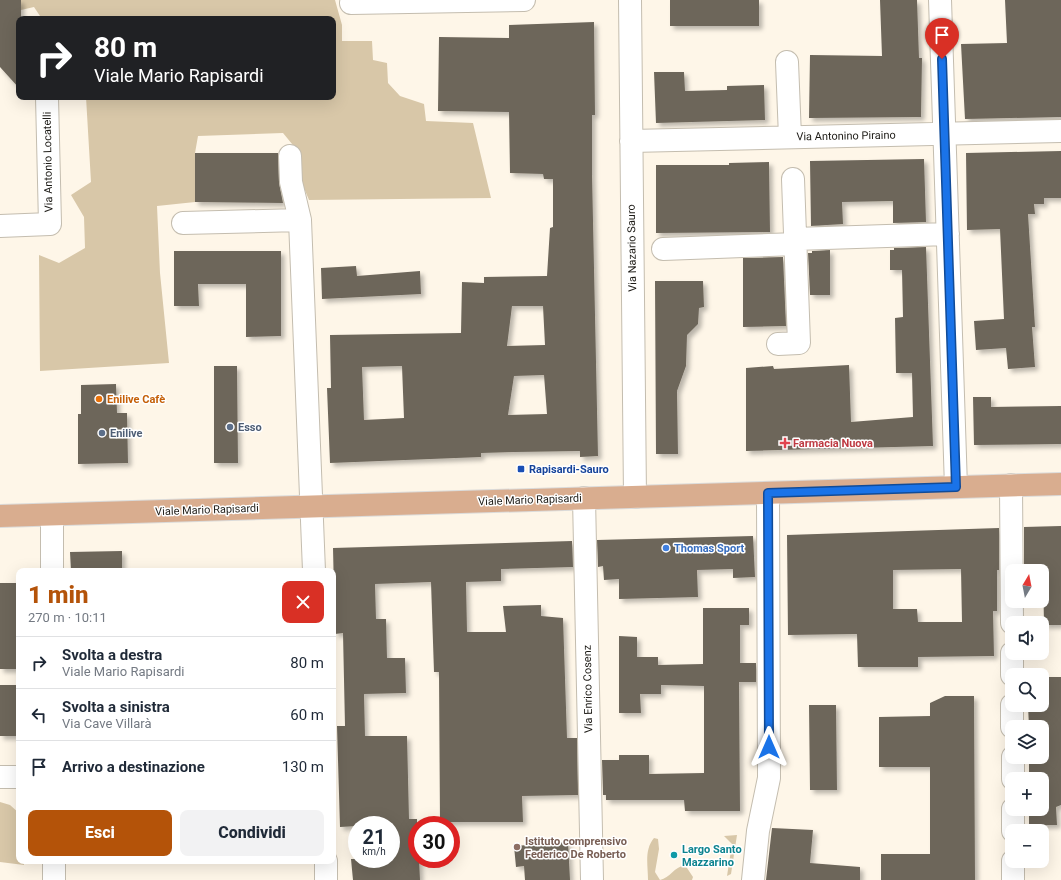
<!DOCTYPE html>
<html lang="it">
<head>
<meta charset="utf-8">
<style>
	:root { --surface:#fff; --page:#f2f2f3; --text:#1f2937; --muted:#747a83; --line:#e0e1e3; --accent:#b45309 }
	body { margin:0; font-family:Roboto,sans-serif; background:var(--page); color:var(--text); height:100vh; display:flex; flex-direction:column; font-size:15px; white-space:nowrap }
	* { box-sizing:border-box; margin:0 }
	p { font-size:13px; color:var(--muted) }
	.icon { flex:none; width:22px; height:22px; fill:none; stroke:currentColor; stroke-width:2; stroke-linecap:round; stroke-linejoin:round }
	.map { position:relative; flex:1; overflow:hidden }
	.side { position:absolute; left:16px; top:568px; width:320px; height:296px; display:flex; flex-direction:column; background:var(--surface); border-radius:8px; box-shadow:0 4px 16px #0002 }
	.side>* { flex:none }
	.guide { position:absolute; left:16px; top:16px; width:320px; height:84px; border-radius:8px; box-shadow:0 4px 16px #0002; background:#202124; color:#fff; overflow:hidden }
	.needle { width:26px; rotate:10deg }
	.controls { position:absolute; left:1005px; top:564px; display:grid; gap:8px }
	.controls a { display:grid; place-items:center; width:44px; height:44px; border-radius:8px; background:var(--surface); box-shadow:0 4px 16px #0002; font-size:20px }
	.speed { position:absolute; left:348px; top:816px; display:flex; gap:8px; font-size:20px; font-weight:700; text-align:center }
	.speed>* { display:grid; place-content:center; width:52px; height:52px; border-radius:50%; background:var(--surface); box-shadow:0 4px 16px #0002; line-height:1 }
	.speed small { font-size:10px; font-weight:400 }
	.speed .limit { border:6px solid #d22; background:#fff; color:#111 }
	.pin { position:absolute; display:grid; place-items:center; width:34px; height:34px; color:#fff; margin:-41px -17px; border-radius:50% 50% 50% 0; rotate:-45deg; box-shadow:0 0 4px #0007 }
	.pin .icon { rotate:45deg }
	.me { position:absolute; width:44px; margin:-22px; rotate:0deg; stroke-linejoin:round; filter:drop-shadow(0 0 3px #0008) }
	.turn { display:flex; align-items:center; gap:14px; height:84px; padding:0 12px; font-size:18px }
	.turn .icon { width:52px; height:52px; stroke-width:2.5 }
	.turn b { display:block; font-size:28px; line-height:34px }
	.round { display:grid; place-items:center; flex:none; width:42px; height:42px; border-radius:8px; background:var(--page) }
	.head { display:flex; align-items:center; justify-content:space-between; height:68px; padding:0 12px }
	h1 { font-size:24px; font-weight:800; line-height:30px; color:var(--accent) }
	.primary-button { display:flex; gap:8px; margin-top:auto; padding:8px 12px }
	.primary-button a { flex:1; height:46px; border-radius:8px; background:var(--accent); color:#fff; font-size:16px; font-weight:800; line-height:46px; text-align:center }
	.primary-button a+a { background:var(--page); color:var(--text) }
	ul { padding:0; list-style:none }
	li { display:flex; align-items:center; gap:12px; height:52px; padding:0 12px; border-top:1px solid var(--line) }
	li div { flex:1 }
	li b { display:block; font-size:15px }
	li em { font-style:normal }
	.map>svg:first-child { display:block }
</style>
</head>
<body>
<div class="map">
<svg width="1061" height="880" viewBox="0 0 1061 880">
	<defs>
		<filter id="shadow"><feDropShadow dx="3.5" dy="3.5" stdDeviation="2" flood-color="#0004"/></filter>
	</defs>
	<rect width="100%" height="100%" fill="#fef6e8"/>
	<path fill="#d8c7a8" d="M21 0H335L342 25V41H372L373 60 387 63 388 83 400 96 424 104 426 121 473 123 491 198 309 200 299 176 297 150 283 133 198 136 195 153V202L157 206 160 273 169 363 40 371 39 255 59 263 85 248 84 217 71 195 91 182 86 97H333V19H42L34 7 21 10Z
		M0 802 10 805 19 813V861H24V865L0 862Z
		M737 835 731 874 727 876 732 844 724 836Z
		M654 838 658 839 659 849 655 872 660 880C670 878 674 867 685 865L693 877 692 880H648C648 865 644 850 654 838Z"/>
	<path fill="#6d665a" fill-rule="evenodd" filter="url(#shadow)" d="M0 0H21V19H19V88L0 67Z
		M670 0H759V26H670Z
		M880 0H917L919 58H922L921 117 809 118 810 55 882 56Z
		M1005 0H1061V117L965 119 961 44 1007 43Z
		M594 22 595 115H592V174L598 456 580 457V451L515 452 481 453V457L330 463 327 388H331L330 335 461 333 462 282 484 283V277L547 276 550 228 553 227V179H544L543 174 510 173 509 112 438 111 439 37 509 38V25ZM512 306H543L545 345 507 346ZM402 366 404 418 364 420 362 367ZM544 375 547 414 508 415 514 376Z
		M654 72H684L685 91 727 90V86L764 85 765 120 656 123Z
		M1061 151V198H1044V204H1034L1035 214H1028L1035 327H1032L1035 367 1008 369 1006 348 976 350 974 321 1004 319 1000 229 967 230 966 153Z
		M195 153H278L279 183 283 203 195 202Z
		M924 159 926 222 893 223V201L842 202 843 224 811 226 810 161Z
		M769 162 770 232 656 233V165H729V163Z
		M926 247 933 446 746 451V368L773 366 774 369 849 365 851 422 913 417 912 373H896L895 318 903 317 902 270H890V250H894V248Z
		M830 250V295H810L808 253H812V251Z
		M174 251H281V336L246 337V284H198L199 306H174Z
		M783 257 786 326 743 327V258Z
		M356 266 357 276 420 271 421 294 322 299 321 268Z
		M655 281H703L704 307 699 308 698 324 687 335 686 366 677 391 678 454H656Z
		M214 366H237L238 463H214Z
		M116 384 117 413H127L128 463 78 464V414H81V385Z
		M973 397H991V407L1061 406V444L974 445Z
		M1061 526V625H1044L1043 569H1024V527Z
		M999 528V570H997V611H993L994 656 918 657V667H858L857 634 788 635 787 535ZM961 569 962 622H918L917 609H893V570Z
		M753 536 755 577 733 578V569L697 570 698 597 619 599V579L604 580 603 566 598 567 597 540Z
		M572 541 573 567 501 569V581L466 582 467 632H506L503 606 541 605V616L563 618 567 738H577L578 795 522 796 523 822H440L439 672H434L431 582 375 584 376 619H386L387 658H405L406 693 364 694 365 736H407L409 819H417V859H419L420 880H353L351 859H391V824L340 827 337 726H345L343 633 335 634 333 548Z
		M122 551V571H71L70 552Z
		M0 583H18L16 669H0Z
		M703 608H749V625H740V663H756V682H739L740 811H685L684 800H606V795H603L602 760H619V755H649V774L704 773V686L661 685V694H640L641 713H619V636L637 637V657H658V665L703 664Z
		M1042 677H1061V805L1056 807 1057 825H1029V809H1042V779H1029V757H1042V727H1029L1028 705H1042Z
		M0 685H18V736H0Z
		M945 696H974L975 880H881V854H930V767H879V717L930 716V703Z
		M809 705H836L837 790H810Z
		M772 828 813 830 810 863 860 867V880H766Z
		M568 842 570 880H525L524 866 516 867 514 846Z"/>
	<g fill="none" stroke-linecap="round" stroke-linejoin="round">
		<g stroke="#c4bdaf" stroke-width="24">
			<path id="minor" d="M630 0 635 497
				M940 0 956 487
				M351 3 524 0
				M787 62 790 137
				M631 141 1061 131
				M290 156 291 182 300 220 314 571
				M183 223 300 220
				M0 226 50 224 47 97
				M795 239 948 234
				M663 249 796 244
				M778 344 799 343 793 179
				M1011 485 1012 623
				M584 498 592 880
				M52 571V515
				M1012 653V675
				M1012 705V727
				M1013 757V779
				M0 777H19
				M1013 809V831
				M54 861V880
				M326 861V880
				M1013 861V880
				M753 880 758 831 769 778 768 493"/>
		</g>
		<g stroke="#dbdbda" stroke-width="24">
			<path id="primary" d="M0 516 1061 484"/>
		</g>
		<use href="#minor" stroke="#fff" stroke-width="22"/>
		<use href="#primary" stroke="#d9ad8f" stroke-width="22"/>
	</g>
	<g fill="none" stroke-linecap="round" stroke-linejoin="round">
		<g stroke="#114b97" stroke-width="10">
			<path id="route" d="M769 747 768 493 956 487 942 59"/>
		</g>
		<use href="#route" stroke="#1a73e8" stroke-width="7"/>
	</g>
	<circle fill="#e8710a" stroke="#fff" stroke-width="1.5" cx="99" cy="399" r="4"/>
	<g fill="#5c6f8a" stroke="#fff" stroke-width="1.5">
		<circle cx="230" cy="427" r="4"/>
		<circle cx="102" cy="433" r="4"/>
	</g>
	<path fill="#e0444e" stroke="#fff" stroke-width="1.5" d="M783 437h4v4h4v4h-4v4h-4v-4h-4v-4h4z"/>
	<rect fill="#1a4fb4" stroke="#fff" stroke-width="1.5" x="517" y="465" width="8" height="8" rx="2"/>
	<circle fill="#3f7fe0" stroke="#fff" stroke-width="1.5" cx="666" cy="548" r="4"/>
	<circle fill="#8d6e63" stroke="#fff" stroke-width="1.5" cx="517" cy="847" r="4"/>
	<circle fill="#0f9aa8" stroke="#fff" stroke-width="1.5" cx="674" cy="855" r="4"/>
	<g text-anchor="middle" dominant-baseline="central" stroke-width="3" stroke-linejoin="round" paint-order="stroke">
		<g font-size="11" fill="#1d1b16" stroke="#fff">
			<text transform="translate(846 136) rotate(-1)">Via Antonino Piraino</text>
			<text transform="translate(48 162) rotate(-91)">Via Antonio Locatelli</text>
			<text transform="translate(632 248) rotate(-91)">Via Nazario Sauro</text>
			<text transform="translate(530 500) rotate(-2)">Viale Mario Rapisardi</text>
			<text transform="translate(207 510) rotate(-2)">Viale Mario Rapisardi</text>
			<text transform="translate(588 689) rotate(-91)">Via Enrico Cosenz</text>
		</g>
		<g font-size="11" font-weight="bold" fill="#c56008" stroke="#fff" text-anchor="start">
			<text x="107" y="399">Enilive Cafè</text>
		</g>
		<g font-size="11" font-weight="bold" fill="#4e5e75" stroke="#fff" text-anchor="start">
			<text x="238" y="427">Esso</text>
			<text x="110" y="433">Enilive</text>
		</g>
		<g font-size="11" font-weight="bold" fill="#be3a42" stroke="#fff" text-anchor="start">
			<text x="793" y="443">Farmacia Nuova</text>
		</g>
		<g font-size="11" font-weight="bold" fill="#164399" stroke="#fff" text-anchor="start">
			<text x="529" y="469">Rapisardi-Sauro</text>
		</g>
		<g font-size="11" font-weight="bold" fill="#366cbe" stroke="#fff" text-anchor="start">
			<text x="674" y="548">Thomas Sport</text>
		</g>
		<g font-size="11" font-weight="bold" fill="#785e54" stroke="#fff" text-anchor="start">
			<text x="525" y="841">Istituto comprensivo<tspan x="525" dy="13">Federico De Roberto</tspan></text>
		</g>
		<g font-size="11" font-weight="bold" fill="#0d838f" stroke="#fff" text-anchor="start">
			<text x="682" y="849">Largo Santo<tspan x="682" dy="13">Mazzarino</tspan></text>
		</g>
	</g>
</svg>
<div class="controls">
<a><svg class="needle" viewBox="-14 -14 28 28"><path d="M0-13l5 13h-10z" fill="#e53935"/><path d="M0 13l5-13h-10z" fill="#747a83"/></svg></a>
<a><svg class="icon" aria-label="sound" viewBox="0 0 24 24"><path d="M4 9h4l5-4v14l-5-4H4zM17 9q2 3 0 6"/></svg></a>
<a><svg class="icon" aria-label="search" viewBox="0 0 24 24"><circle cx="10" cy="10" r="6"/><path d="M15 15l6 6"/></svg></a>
<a><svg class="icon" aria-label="layers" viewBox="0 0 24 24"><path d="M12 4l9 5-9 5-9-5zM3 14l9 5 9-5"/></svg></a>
<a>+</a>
<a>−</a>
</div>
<div class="speed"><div>21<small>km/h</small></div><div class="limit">30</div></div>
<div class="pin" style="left:942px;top:59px;background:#d93025"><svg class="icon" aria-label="arrive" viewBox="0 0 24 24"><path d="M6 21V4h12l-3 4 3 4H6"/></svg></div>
<svg class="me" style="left:769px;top:747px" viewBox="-20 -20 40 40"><path d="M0-17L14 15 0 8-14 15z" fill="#1a73e8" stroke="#fff" stroke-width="4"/></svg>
<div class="guide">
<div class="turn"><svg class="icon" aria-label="right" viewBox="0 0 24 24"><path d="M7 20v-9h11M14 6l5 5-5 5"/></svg><div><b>80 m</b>Viale Mario Rapisardi</div></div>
</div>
<section class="side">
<div class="head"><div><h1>1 min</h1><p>270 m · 10:11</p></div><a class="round" style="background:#d93025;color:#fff"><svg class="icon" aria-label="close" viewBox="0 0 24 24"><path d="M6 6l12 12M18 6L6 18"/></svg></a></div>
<ul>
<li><svg class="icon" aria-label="right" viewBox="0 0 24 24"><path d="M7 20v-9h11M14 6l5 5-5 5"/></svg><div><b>Svolta a destra</b><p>Viale Mario Rapisardi</p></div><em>80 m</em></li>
<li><svg class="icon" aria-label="left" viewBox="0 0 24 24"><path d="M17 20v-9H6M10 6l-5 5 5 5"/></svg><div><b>Svolta a sinistra</b><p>Via Cave Villarà</p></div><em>60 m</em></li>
<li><svg class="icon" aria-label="arrive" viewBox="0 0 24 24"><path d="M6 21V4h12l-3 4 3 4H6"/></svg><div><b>Arrivo a destinazione</b></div><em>130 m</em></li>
</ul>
<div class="primary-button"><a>Esci</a><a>Condividi</a></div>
</section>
</div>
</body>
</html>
